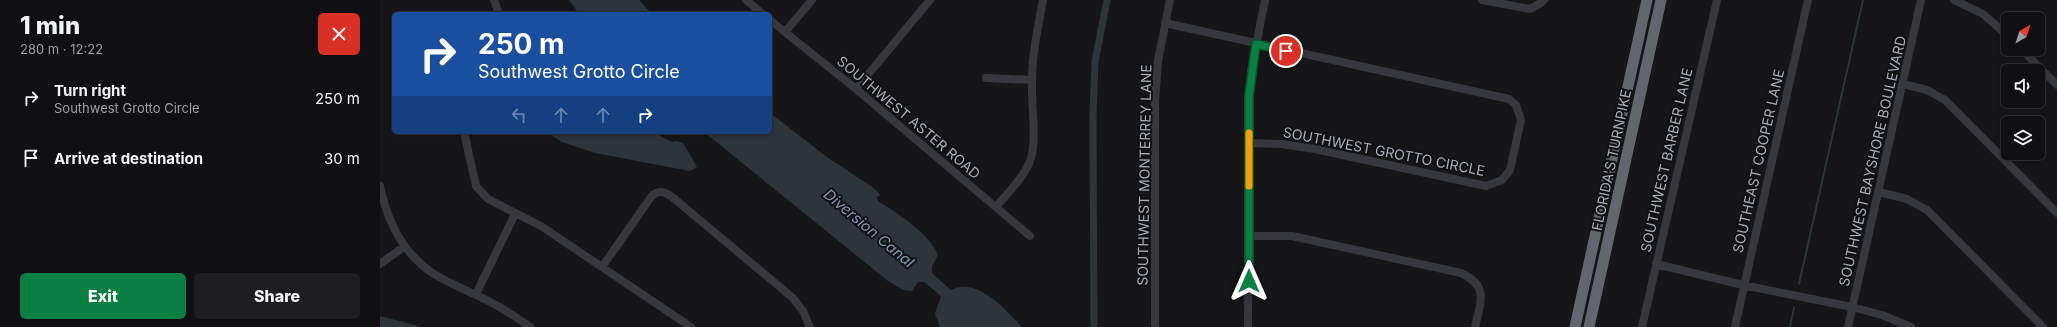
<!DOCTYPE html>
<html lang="en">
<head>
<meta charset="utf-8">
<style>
	:root { --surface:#101012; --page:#1e1e20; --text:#f1f3f6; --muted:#9c9d9f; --line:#303032; --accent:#0b8043 }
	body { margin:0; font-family:Inter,sans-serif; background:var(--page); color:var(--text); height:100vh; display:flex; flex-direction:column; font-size:15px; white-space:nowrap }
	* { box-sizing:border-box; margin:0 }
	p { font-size:13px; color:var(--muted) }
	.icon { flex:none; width:22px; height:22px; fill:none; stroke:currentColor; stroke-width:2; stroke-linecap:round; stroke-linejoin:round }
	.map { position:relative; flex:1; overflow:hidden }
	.details { display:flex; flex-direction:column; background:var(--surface); width:380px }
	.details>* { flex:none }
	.banner { position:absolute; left:12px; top:12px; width:380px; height:122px; border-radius:6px; box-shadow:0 2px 6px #0003,0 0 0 1px var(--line); background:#1a4fa0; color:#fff; overflow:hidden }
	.needle { width:26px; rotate:39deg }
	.fabs { position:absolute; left:1621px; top:12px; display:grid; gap:8px }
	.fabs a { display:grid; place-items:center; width:44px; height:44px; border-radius:6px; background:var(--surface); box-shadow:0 2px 6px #0003,0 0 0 1px var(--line); font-size:20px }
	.pin { position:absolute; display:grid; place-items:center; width:34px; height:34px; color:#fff; margin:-17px; border:2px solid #fff; border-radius:50%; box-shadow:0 1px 4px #0007 }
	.me { position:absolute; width:44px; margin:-22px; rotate:0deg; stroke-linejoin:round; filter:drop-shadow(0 0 3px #0008) }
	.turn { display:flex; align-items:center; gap:14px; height:84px; padding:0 20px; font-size:18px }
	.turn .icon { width:52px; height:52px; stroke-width:2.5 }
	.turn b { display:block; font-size:28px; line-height:34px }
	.lanes { display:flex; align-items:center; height:38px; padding:0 20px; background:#0003; justify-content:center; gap:20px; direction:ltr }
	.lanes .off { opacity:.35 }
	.round { display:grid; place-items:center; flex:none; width:42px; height:42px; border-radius:6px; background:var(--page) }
	.summary { display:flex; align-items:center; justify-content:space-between; height:68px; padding:0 20px }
	h1 { font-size:24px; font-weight:800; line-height:30px }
	.action { display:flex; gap:8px; margin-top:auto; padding:8px 20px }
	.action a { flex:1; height:46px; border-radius:6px; background:var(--accent); color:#fff; font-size:16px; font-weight:800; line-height:46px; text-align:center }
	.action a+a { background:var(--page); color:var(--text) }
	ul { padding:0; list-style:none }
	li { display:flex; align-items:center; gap:12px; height:60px; padding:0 20px }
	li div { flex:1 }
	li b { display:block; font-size:15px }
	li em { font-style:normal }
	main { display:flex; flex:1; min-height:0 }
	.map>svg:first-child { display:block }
</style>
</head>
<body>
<main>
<section class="details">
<div class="summary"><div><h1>1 min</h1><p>280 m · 12:22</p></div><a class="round" style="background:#d93025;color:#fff"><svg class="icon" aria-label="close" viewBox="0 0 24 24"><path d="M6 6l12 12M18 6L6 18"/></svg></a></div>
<ul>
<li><svg class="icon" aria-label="right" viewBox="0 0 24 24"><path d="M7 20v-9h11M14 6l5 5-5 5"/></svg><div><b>Turn right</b><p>Southwest Grotto Circle</p></div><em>250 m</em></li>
<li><svg class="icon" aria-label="arrive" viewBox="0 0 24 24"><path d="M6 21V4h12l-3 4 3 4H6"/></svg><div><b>Arrive at destination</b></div><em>30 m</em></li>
</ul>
<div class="action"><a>Exit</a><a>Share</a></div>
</section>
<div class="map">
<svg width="1677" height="327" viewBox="0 0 1677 327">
	<rect width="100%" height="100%" fill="#161618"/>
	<path fill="#2c353c" d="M189 0H259L272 14H199Z
		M390 113 447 157 495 189 500 195 497 197 498 201C516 212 551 235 558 255L552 266V273L571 290C597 276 627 311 642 327H560L555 314 561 296 544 282H538L532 291 523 290 508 281 324 132H390Z
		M166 132H273L292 142 297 141 303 143 317 167 310 171 215 153 182 142Z
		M0 316 35 325 40 327H0Z"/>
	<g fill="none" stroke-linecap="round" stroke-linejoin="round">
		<path stroke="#2c353c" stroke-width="2" d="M1419 284 1483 0
			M1410 327 1414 308"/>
		<path stroke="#2c353c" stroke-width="7" d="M714 327 713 116 715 62 727 0"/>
		<path stroke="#37383d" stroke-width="8" d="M114 0 119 14
			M366 0 383 14
			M1102 0 1150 9 1161 3 1164 0
			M1574 0 1603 14 1628 36
			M390 20 476 89 650 236
			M785 23 1129 99 1136 105 1141 120 1130 170 1122 180 1106 186 935 149 902 144 869 143
			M405 32 432 0
			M1641 49 1677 85
			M606 78 652 80
			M1523 84 1547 90 1565 100 1677 213
			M476 89 550 0
			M84 132 96 186 108 199 161 226 311 327
			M0 186C7 220 23 254 54 274 73 286 95 293 114 304 127 311 139 319 150 327
			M1499 192 1527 199 1547 210 1663 327
			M616 207C627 193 646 176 651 158 657 136 651 104 652 82 652 54 658 27 663 0
			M869 236H912L1081 273C1109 286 1101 301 1095 327
			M0 264 25 246
			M1276 264 1363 285 1472 307 1502 315 1531 327
			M222 267 271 197C280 187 289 194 297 201L413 298 423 311 430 327
			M96 294 135 214
			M775 327V101L778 61 790 0
			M868 327 869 96 871 71 885 0
			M1262 327 1337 0
			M1355 327 1428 0
			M1468 327 1541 0"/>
		<path stroke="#63666e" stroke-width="11" d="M1195 327 1267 0
			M1209 327 1281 0"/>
	</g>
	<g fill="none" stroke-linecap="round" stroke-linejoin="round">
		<g stroke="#07532c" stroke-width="10">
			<path id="route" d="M869 281V96L876 44 906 51"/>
		</g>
		<use href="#route" stroke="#0b8043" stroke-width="7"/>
		<path stroke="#f59e0b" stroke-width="7" d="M869 186V133"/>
	</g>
	<g text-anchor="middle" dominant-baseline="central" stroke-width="4" stroke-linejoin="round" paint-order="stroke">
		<g font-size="14" fill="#a8adb8" stroke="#111113">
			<text transform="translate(529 117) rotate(40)">SOUTHWEST ASTER ROAD</text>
			<text transform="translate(1004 151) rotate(11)">SOUTHWEST GROTTO CIRCLE</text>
			<text transform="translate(1231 160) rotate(-78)">FLORIDA'S TURNPIKE</text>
			<text transform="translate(1286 160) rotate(-77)">SOUTHWEST BARBER LANE</text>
			<text transform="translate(1378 161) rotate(-77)">SOUTHEAST COOPER LANE</text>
			<text transform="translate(1492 161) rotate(-77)">SOUTHWEST BAYSHORE BOULEVARD</text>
			<text transform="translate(764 175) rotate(-89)">SOUTHWEST MONTERREY LANE</text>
		</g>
		<g font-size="15" font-style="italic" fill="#7f9bb3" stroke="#111113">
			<text transform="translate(489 228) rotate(40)">Diversion Canal</text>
		</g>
	</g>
</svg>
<div class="fabs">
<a><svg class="needle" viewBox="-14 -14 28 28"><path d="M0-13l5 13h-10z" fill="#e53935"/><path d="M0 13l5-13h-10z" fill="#9c9d9f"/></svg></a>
<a><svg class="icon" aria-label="sound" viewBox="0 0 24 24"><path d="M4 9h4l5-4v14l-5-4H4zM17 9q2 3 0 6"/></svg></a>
<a><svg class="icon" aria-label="layers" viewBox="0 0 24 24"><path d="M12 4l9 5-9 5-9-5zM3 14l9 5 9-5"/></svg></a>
</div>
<div class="pin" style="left:906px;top:51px;background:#d93025"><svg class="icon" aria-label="arrive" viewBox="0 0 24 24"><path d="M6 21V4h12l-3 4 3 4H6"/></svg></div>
<svg class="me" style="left:869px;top:281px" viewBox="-20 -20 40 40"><path d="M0-17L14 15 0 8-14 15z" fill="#0b8043" stroke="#fff" stroke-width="4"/></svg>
<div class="banner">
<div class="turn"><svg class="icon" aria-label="right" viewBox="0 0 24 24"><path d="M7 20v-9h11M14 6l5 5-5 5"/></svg><div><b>250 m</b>Southwest Grotto Circle</div></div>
<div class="lanes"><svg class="icon off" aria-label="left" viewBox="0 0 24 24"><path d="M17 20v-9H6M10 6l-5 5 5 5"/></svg><svg class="icon off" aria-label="ahead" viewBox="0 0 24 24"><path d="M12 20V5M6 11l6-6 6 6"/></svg><svg class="icon off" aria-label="ahead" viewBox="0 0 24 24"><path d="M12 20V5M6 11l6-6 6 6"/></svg><svg class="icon" aria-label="right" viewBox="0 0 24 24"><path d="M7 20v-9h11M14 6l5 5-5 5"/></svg></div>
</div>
</div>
</main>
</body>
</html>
